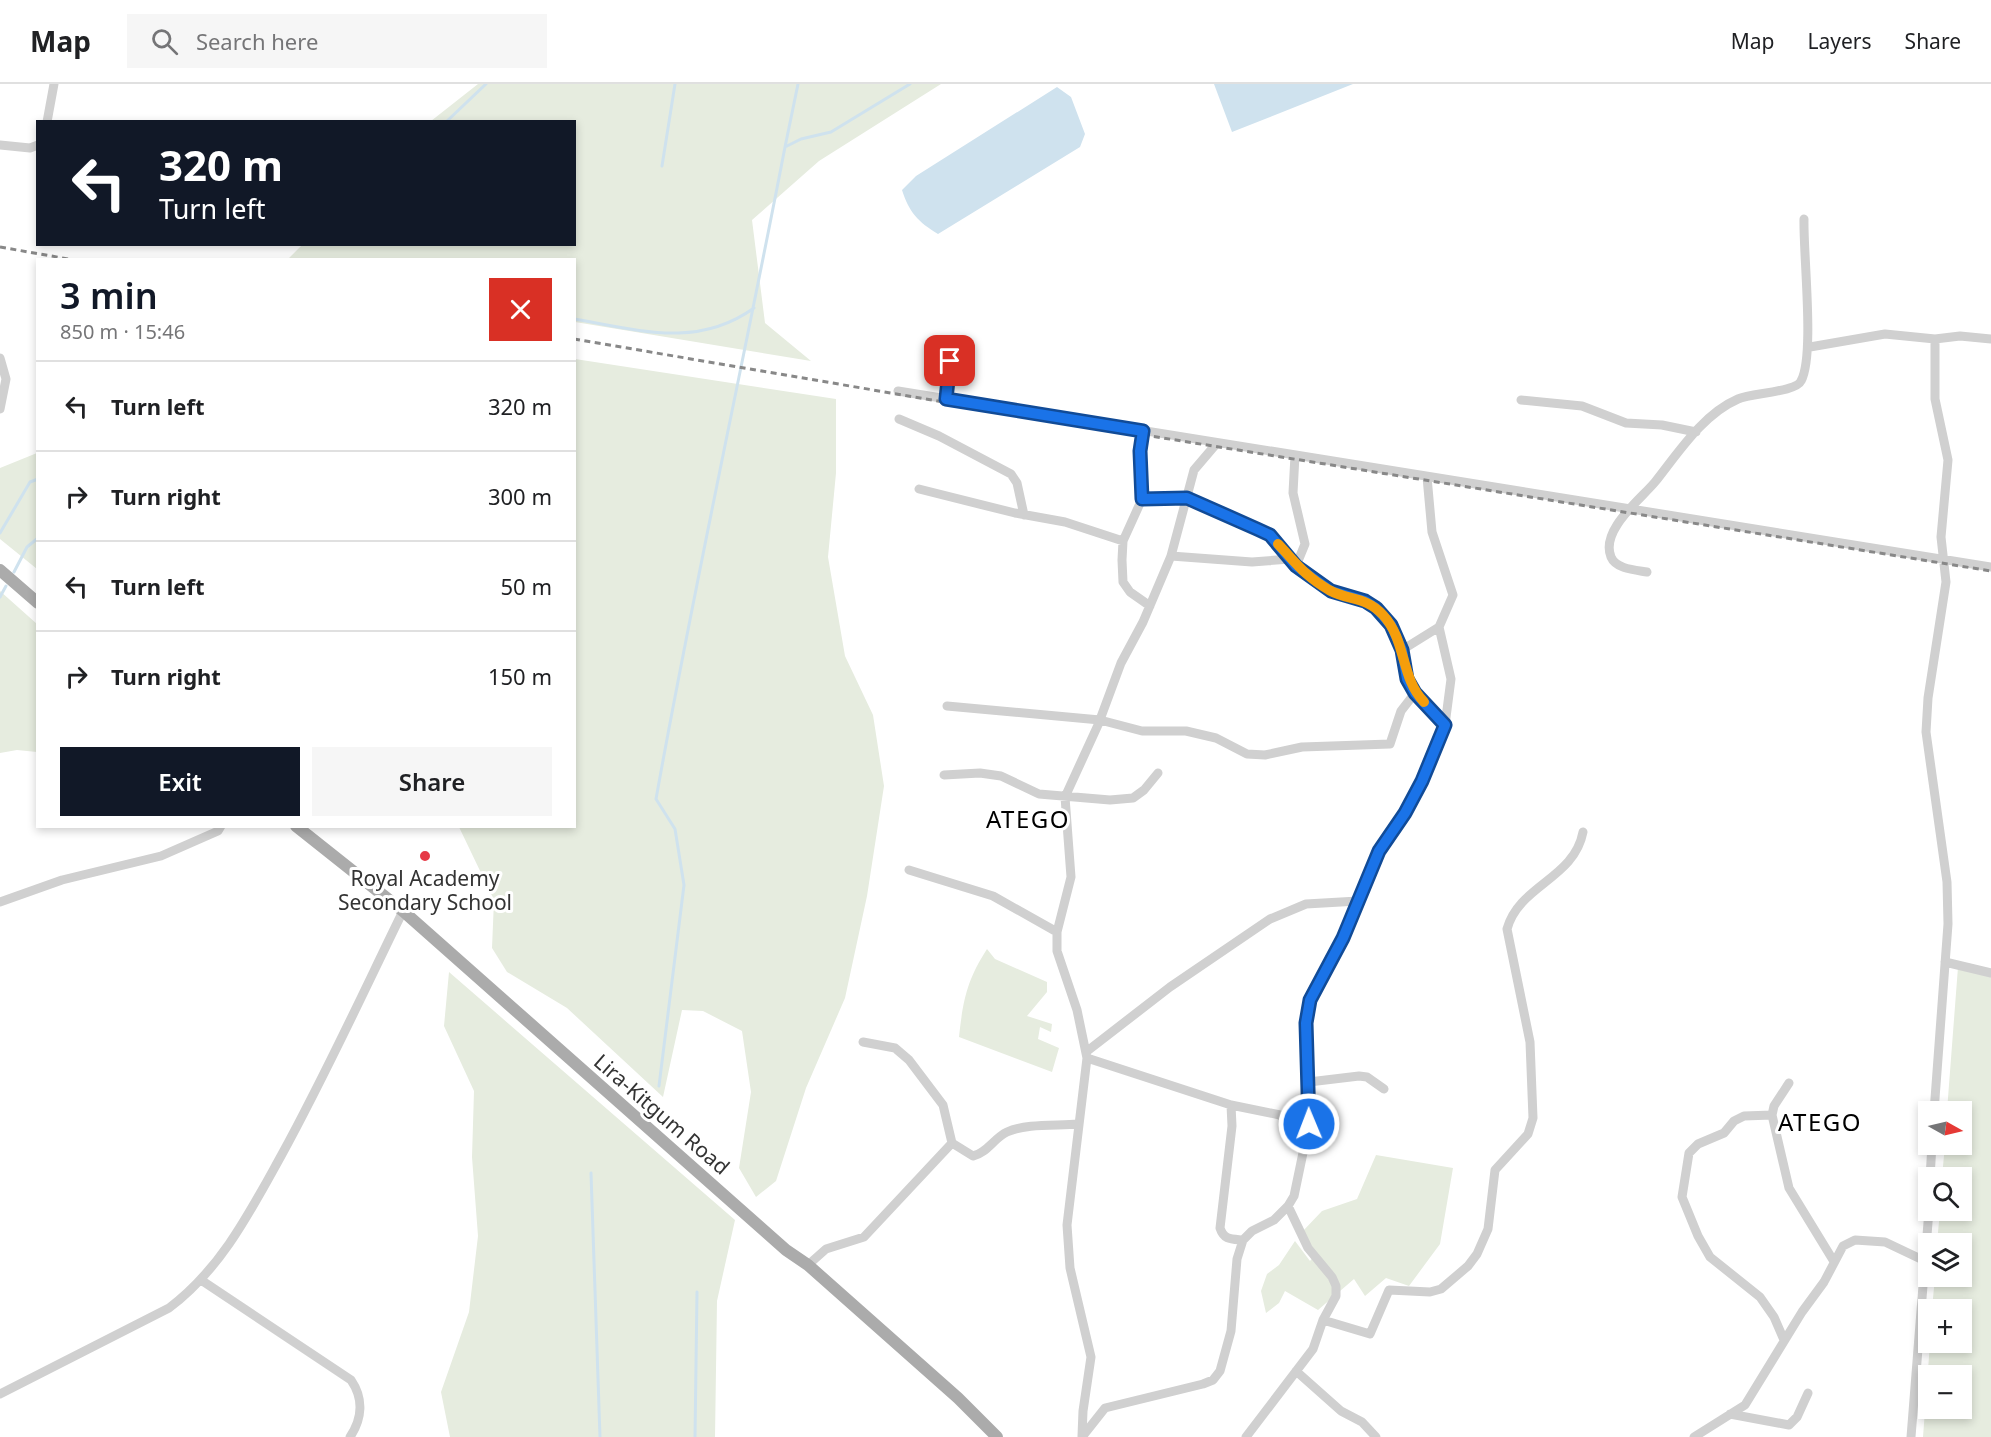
<!DOCTYPE html>
<html lang="en">
<head>
<meta charset="utf-8">
<style>
	:root { --surface:#fff; --page:#f6f6f6; --text:#202124; --muted:#757577; --line:#e0e0e0; --accent:#111827 }
	body { margin:0; font-family:"Noto Sans",sans-serif; background:var(--page); color:var(--text); height:100vh; display:flex; flex-direction:column; font-size:22px; white-space:nowrap }
	* { box-sizing:border-box; margin:0 }
	p { font-size:20px; color:var(--muted) }
	.icon { flex:none; width:33px; height:33px; fill:none; stroke:currentColor; stroke-width:2; stroke-linecap:round; stroke-linejoin:round }
	.map { position:relative; flex:1; overflow:hidden }
	.side { position:absolute; left:36px; top:174px; width:540px; height:570px; display:flex; flex-direction:column; background:var(--surface); border-radius:0px; box-shadow:0 3px 9px #0003 }
	.side>* { flex:none }
	.hud { position:absolute; left:36px; top:36px; width:540px; height:126px; border-radius:0px; box-shadow:0 3px 9px #0003; background:#111827; color:#fff; overflow:hidden }
	.needle { width:39px; rotate:98deg }
	.controls { position:absolute; left:1918px; top:1017px; display:grid; gap:12px }
	.controls a { display:grid; place-items:center; width:54px; height:54px; border-radius:0px; background:var(--surface); box-shadow:0 3px 9px #0003; font-size:30px }
	.pin { position:absolute; display:grid; place-items:center; width:51px; height:51px; color:#fff; margin:-26px; border-radius:12px; box-shadow:0 3px 9px #0006 }
	.me { position:absolute; width:66px; margin:-33px; rotate:359deg; stroke-linejoin:round; filter:drop-shadow(0 0 4px #0008) }
	.turn { display:flex; align-items:center; gap:21px; height:126px; padding:0 24px; font-size:27px }
	.turn .icon { width:78px; height:78px; stroke-width:2.5 }
	.turn b { display:block; font-size:42px; line-height:51px }
	.round { display:grid; place-items:center; flex:none; width:63px; height:63px; border-radius:0px; background:var(--page) }
	.headline { display:flex; align-items:center; justify-content:space-between; height:102px; padding:0 24px }
	h1 { font-size:36px; font-weight:600; line-height:45px; color:var(--accent) }
	.primary-button { display:flex; gap:12px; margin-top:auto; padding:12px 24px }
	.primary-button a { flex:1; height:69px; border-radius:0px; background:var(--accent); color:#fff; font-size:24px; font-weight:600; line-height:69px; text-align:center }
	.primary-button a+a { background:var(--page); color:var(--text) }
	ul { padding:0; list-style:none }
	li { display:flex; align-items:center; gap:18px; height:90px; padding:0 24px; border-top:2px solid var(--line) }
	li div { flex:1 }
	li b { display:block; font-size:22px }
	li em { font-style:normal }
	header { display:flex; align-items:center; gap:36px; box-sizing:border-box; height:84px; padding:0 30px; background:var(--surface); border-bottom:2px solid var(--line) }
	header strong { font-size:28px }
	nav { display:flex; gap:33px; margin-inline-start:auto; font-size:21px }
	.search { width:420px; height:54px; background:var(--page); display:flex; align-items:center; gap:15px; box-sizing:border-box; padding:0 21px; border-radius:0px; color:var(--muted); font-size:22px }
	.map>svg:first-child { display:block }
</style>
</head>
<body>
<header>
<strong>Map</strong>
<div class="search"><svg class="icon" aria-label="search" viewBox="0 0 24 24"><circle cx="10" cy="10" r="6"/><path d="M15 15l6 6"/></svg>Search here</div>
<nav><a>Map</a><a>Layers</a><a>Share</a></nav>
</header>
<div class="map">
<svg width="1991" height="1353" viewBox="0 0 1991 1353">
	<rect width="100%" height="100%" fill="#fff"/>
	<path fill="#e6ecdf" fill-rule="evenodd" d="M478 0H941L819 77 752 136 765 239 811 277 575 238 574 176 288 175 302 161 574 160V38L431 37Z
		M575 275 836 315V389L828 473 845 572 873 631 884 702 867 812 845 914 806 1004 776 1097 756 1113 739 1084 751 1008 742 947 703 927 682 926 663 1013 567 924 507 888 492 864 494 816 459 743 574 742Z
		M37 369V485L0 455V384Z
		M0 507 37 540V668L17 666 0 669Z
		M987 865 995 875 1047 898V908L1027 932 1052 940 1051 948 1040 943 1038 955 1059 964 1052 988 959 953C963 916 967 896 987 865Z
		M1958 883 1991 892V1353H1923L1930 1259 1962 1258V1226L1932 1225 1935 1193 1962 1192V1160L1937 1159 1940 1127 1962 1126V1094L1942 1093 1945 1061 1962 1060V1028L1947 1027ZM1929 1292H1962V1324H1929Z
		M449 888 735 1136 717 1217 715 1353H450L441 1308 469 1228 478 1152 472 1073 474 1007 444 942Z
		M1376 1071 1453 1084 1440 1160 1409 1202 1386 1194 1365 1212 1354 1195 1318 1226 1285 1207 1279 1219 1266 1229 1261 1207 1267 1190 1279 1181 1295 1157 1310 1177 1316 1169 1302 1148 1322 1127 1357 1115Z"/>
	<path fill="#cfe2ee" d="M1214 0H1353L1232 48Z
		M1057 3 1071 13 1085 50 1080 63 938 150C918 138 909 128 902 106L916 92Z"/>
	<g fill="none" stroke-linecap="round" stroke-linejoin="round">
		<path stroke="#cfe2ee" stroke-width="3" d="M446 38 486 0
			M785 63 798 0
			M662 82 675 0
			M574 235C638 246 697 265 754 224
			M0 449 30 398 38 395
			M14 488 27 463 38 454
			M0 513 6 502
			M659 1002 684 801 675 745 656 715C695 497 743 281 785 63L801 55 831 48 910 0
			M591 1089 600 1353
			M695 1353 697 1208"/>
		<path stroke="#d0d0d0" stroke-width="9" d="M47 38 54 0
			M0 61 30 64 38 61
			M1810 263 1885 250 1935 255
			M0 274 6 295 0 325
			M898 307 1991 483
			M946 315 950 285 948 264
			M1521 316 1582 322 1626 339 1662 341 1696 348
			M899 335 939 352 1011 390 1017 399 1024 431
			M1143 347 1140 367 1142 415 1123 457 1122 476 1123 498 1130 508 1150 522
			M1295 371 1293 409 1305 460 1296 482
			M919 405 1015 429 1065 438 1123 457
			M1142 415 1187 414 1257 445 1270 451 1305 490 1331 507 1365 517 1376 524 1391 541 1402 566 1407 595 1415 609 1445 641
			M1171 472 1194 386 1217 359
			M1647 488C1635 486 1616 485 1611 473 1600 446 1641 415 1655 398 1678 369 1703 330 1738 315 1752 309 1796 308 1801 297 1815 272 1803 170 1804 135
			M1402 566 1439 543
			M947 622 1100 636 1142 647H1186L1216 654 1247 670 1265 671 1302 663 1390 660 1401 627 1415 609
			M944 691 980 689 1001 692 1039 710 1110 716 1133 714 1144 706 1158 689
			M909 786 993 812 1057 848
			M0 818 62 796 161 772 218 747 221 742
			M1945 878 1991 889
			M863 958 895 964 909 976 943 1021 952 1059 973 1072C987 1069 994 1054 1007 1048 1027 1039 1057 1042 1078 1040
			M1086 968 1170 903 1270 835 1306 820 1358 817
			M1087 974 1231 1021 1232 1042 1220 1144C1224 1156 1231 1155 1243 1156
			M1309 998 1359 992 1367 993 1384 1005
			M1789 999 1774 1022 1772 1031 1789 1104 1833 1176
			M1231 1021 1280 1031 1307 1059
			M1934 1028 1948 840 1947 798 1926 648 1928 614 1946 498 1941 453 1948 376 1935 315V255L1960 252 1991 255
			M1772 1031 1744 1032 1734 1037 1724 1049 1698 1060 1689 1069 1682 1113 1698 1152 1710 1173 1760 1213 1774 1233 1784 1256
			M1930 1094 1932 1060
			M808 1181 826 1165 864 1153 952 1059
			M201 1196 351 1296C364 1315 362 1335 350 1353
			M1323 1236 1370 1250 1389 1206 1430 1208 1441 1205 1468 1182 1477 1170 1488 1145 1495 1086 1528 1050 1533 1034 1530 958 1507 845C1519 801 1574 795 1583 748
			M1296 1287 1341 1327 1362 1338 1376 1353
			M0 1310 169 1224C221 1185 250 1128 281 1072 325 992 363 909 403 827
			M1730 1330 1789 1341 1797 1333 1808 1309
			M1082 1352 1083 1327 1091 1273 1070 1184 1067 1141 1087 974 1077 926 1057 867V848L1071 793 1065 713 1098 641 1121 579 1143 538 1171 472 1252 478 1290 475
			M1082 1353 1105 1324 1203 1300 1213 1296 1220 1287 1231 1247 1237 1175 1243 1156 1252 1147 1274 1136 1288 1122 1294 1112 1309 1040 1306 939 1310 916 1343 854 1379 767 1405 729 1422 697 1445 641 1451 595 1439 543 1453 511 1432 448 1427 393
			M1246 1353 1313 1265 1323 1236 1336 1212V1202L1332 1193 1308 1164 1288 1122
			M1694 1353 1745 1321 1802 1228 1824 1198 1843 1162 1855 1156 1885 1158 1925 1177
			M1911 1353 1929 1126"/>
		<path stroke="#ababab" stroke-width="12" d="M0 486 38 519
			M296 742 403 827 786 1166 808 1181 958 1314 997 1353"/>
		<path stroke="#888" stroke-width="3" stroke-dasharray="6 4.5" stroke-linecap="butt" d="M0 163 74 176
			M574 255 1020 331 1991 487"/>
	</g>
	<g fill="none" stroke-linecap="round" stroke-linejoin="round">
		<g stroke="#114b97" stroke-width="15">
			<path id="route" d="M950 277 946 315 1143 347 1140 367 1142 415 1187 414 1257 445 1270 451 1296 482 1331 507 1365 517 1376 524 1391 541 1402 566 1407 595 1415 609 1445 641 1422 697 1405 729 1379 767 1343 854 1310 916 1306 939 1309 1040"/>
		</g>
		<use href="#route" stroke="#1a73e8" stroke-width="10"/>
		<path stroke="#f59e0b" stroke-width="10" d="M1278 460C1297 480 1304 491 1329 506 1349 517 1366 512 1383 531 1407 557 1400 593 1424 618"/>
	</g>
	<circle fill="#e63946" stroke="#fff" stroke-width="2" cx="425" cy="772" r="6"/>
	<g text-anchor="middle" dominant-baseline="central" stroke-width="6" stroke-linejoin="round" paint-order="stroke">
		<g font-size="21" fill="#333" stroke="#fff">
			<text x="425" y="794">Royal Academy<tspan x="425" dy="24">Secondary School</tspan></text>
		</g>
		<g font-size="21" fill="#333" stroke="#fff">
			<text transform="translate(662 1030) rotate(41)">Lira-Kitgum Road</text>
		</g>
		<g font-size="24" letter-spacing="1.5" fill="#000" stroke="#fff">
			<text x="1028" y="734">ATEGO</text>
			<text x="1820" y="1037">ATEGO</text>
		</g>
	</g>
</svg>
<div class="controls">
<a><svg class="needle" viewBox="-14 -14 28 28"><path d="M0-13l5 13h-10z" fill="#e53935"/><path d="M0 13l5-13h-10z" fill="#757577"/></svg></a>
<a><svg class="icon" aria-label="search" viewBox="0 0 24 24"><circle cx="10" cy="10" r="6"/><path d="M15 15l6 6"/></svg></a>
<a><svg class="icon" aria-label="layers" viewBox="0 0 24 24"><path d="M12 4l9 5-9 5-9-5zM3 14l9 5 9-5"/></svg></a>
<a>+</a>
<a>−</a>
</div>
<div class="pin" style="left:950px;top:277px;background:#d93025"><svg class="icon" aria-label="arrive" viewBox="0 0 24 24"><path d="M6 21V4h12l-3 4 3 4H6"/></svg></div>
<svg class="me" style="left:1309px;top:1040px" viewBox="-20 -20 40 40"><circle r="17" fill="#1a73e8" stroke="#fff" stroke-width="3"/><path d="M0-11L8 9 0 5-8 9z" fill="#fff"/></svg>
<div class="hud">
<div class="turn"><svg class="icon" aria-label="left" viewBox="0 0 24 24"><path d="M17 20v-9H6M10 6l-5 5 5 5"/></svg><div><b>320 m</b>Turn left</div></div>
</div>
<section class="side">
<div class="headline"><div><h1>3 min</h1><p>850 m · 15:46</p></div><a class="round" style="background:#d93025;color:#fff"><svg class="icon" aria-label="close" viewBox="0 0 24 24"><path d="M6 6l12 12M18 6L6 18"/></svg></a></div>
<ul>
<li><svg class="icon" aria-label="left" viewBox="0 0 24 24"><path d="M17 20v-9H6M10 6l-5 5 5 5"/></svg><div><b>Turn left</b></div><em>320 m</em></li>
<li><svg class="icon" aria-label="right" viewBox="0 0 24 24"><path d="M7 20v-9h11M14 6l5 5-5 5"/></svg><div><b>Turn right</b></div><em>300 m</em></li>
<li><svg class="icon" aria-label="left" viewBox="0 0 24 24"><path d="M17 20v-9H6M10 6l-5 5 5 5"/></svg><div><b>Turn left</b></div><em>50 m</em></li>
<li><svg class="icon" aria-label="right" viewBox="0 0 24 24"><path d="M7 20v-9h11M14 6l5 5-5 5"/></svg><div><b>Turn right</b></div><em>150 m</em></li>
</ul>
<div class="primary-button"><a>Exit</a><a>Share</a></div>
</section>
</div>
</body>
</html>
